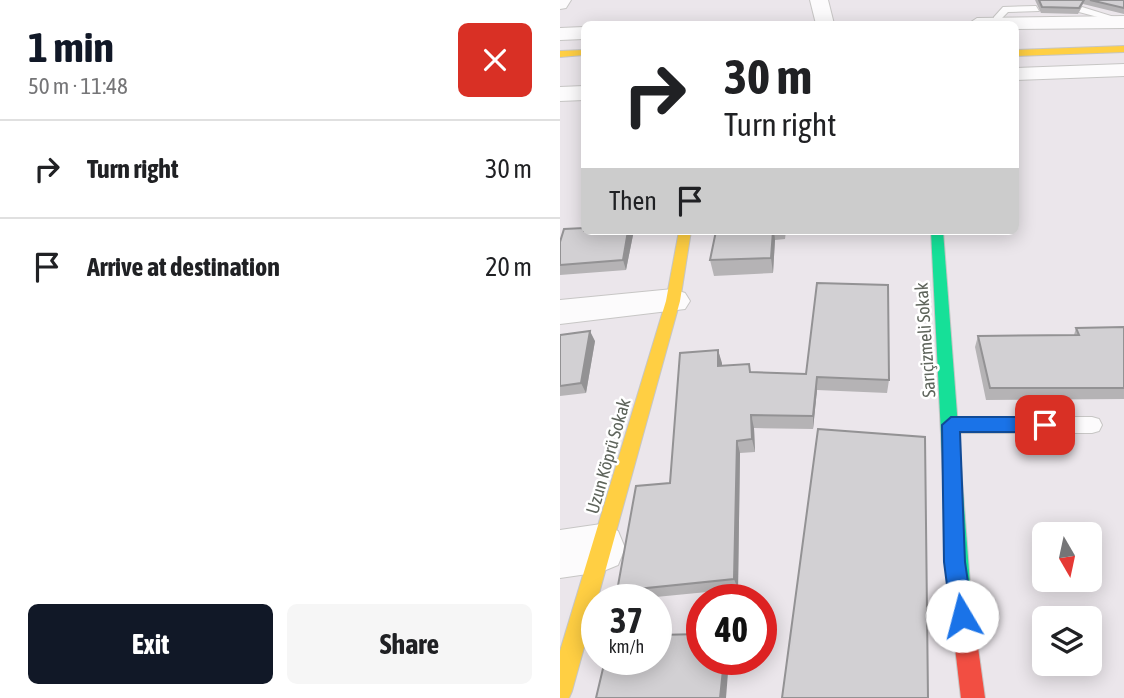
<!DOCTYPE html>
<html lang="en">
<head>
<meta charset="utf-8">
<style>
	:root { --surface:#fff; --page:#f6f6f6; --text:#202124; --muted:#757577; --line:#e0e0e0; --accent:#111827 }
	body { margin:0; font-family:"Asap Condensed",sans-serif; background:var(--page); color:var(--text); height:100vh; display:flex; flex-direction:column; font-size:26px; white-space:nowrap }
	* { box-sizing:border-box; margin:0 }
	p { font-size:23px; color:var(--muted) }
	.icon { flex:none; width:38px; height:38px; fill:none; stroke:currentColor; stroke-width:2; stroke-linecap:round; stroke-linejoin:round }
	.map { position:relative; flex:1; overflow:hidden }
	.details { display:flex; flex-direction:column; background:var(--surface); width:560px }
	.details>* { flex:none }
	.guide { position:absolute; left:21px; top:21px; width:438px; height:214px; border-radius:10px; box-shadow:0 4px 18px #0003; background:#fff; color:var(--text); overflow:hidden }
	.needle { width:46px; rotate:171deg }
	.tools { position:absolute; left:472px; top:522px; display:grid; gap:14px }
	.tools a { display:grid; place-items:center; width:70px; height:70px; border-radius:10px; background:var(--surface); box-shadow:0 4px 18px #0003; font-size:35px }
	.speed { position:absolute; left:21px; top:584px; display:flex; gap:14px; font-size:35px; font-weight:700; text-align:center }
	.speed>* { display:grid; place-content:center; width:91px; height:91px; border-radius:50%; background:var(--surface); box-shadow:0 4px 18px #0003; line-height:1 }
	.speed small { font-size:18px; font-weight:400 }
	.speed .limit { border:10px solid #d22; background:#fff; color:#111 }
	.pin { position:absolute; display:grid; place-items:center; width:60px; height:60px; color:#fff; margin:-30px; border-radius:14px; box-shadow:0 4px 10px #0006 }
	.me { position:absolute; width:77px; margin:-38px; rotate:352deg; stroke-linejoin:round; filter:drop-shadow(0 0 5px #0008) }
	.turn { display:flex; align-items:center; gap:24px; height:147px; padding:0 28px; font-size:32px }
	.turn .icon { width:91px; height:91px; stroke-width:2.5 }
	.turn b { display:block; font-size:49px; line-height:60px }
	.then { display:flex; align-items:center; height:66px; padding:0 28px; background:#0003; gap:14px; font-size:26px }
	.round { display:grid; place-items:center; flex:none; width:74px; height:74px; border-radius:10px; background:var(--page) }
	.headline { display:flex; align-items:center; justify-content:space-between; height:119px; padding:0 28px }
	h1 { font-size:42px; font-weight:700; line-height:52px; color:var(--accent) }
	.button { display:flex; gap:14px; margin-top:auto; padding:14px 28px }
	.button a { flex:1; height:80px; border-radius:10px; background:var(--accent); color:#fff; font-size:28px; font-weight:700; line-height:80px; text-align:center }
	.button a+a { background:var(--page); color:var(--text) }
	ul { padding:0; list-style:none }
	li { display:flex; align-items:center; gap:21px; height:98px; padding:0 28px; border-top:2px solid var(--line) }
	li div { flex:1 }
	li b { display:block; font-size:26px }
	li em { font-style:normal }
	main { display:flex; flex:1; min-height:0 }
	.map>svg:first-child { display:block }
</style>
</head>
<body>
<main>
<section class="details">
<div class="headline"><div><h1>1 min</h1><p>50 m · 11:48</p></div><a class="round" style="background:#d93025;color:#fff"><svg class="icon" aria-label="close" viewBox="0 0 24 24"><path d="M6 6l12 12M18 6L6 18"/></svg></a></div>
<ul>
<li><svg class="icon" aria-label="right" viewBox="0 0 24 24"><path d="M7 20v-9h11M14 6l5 5-5 5"/></svg><div><b>Turn right</b></div><em>30 m</em></li>
<li><svg class="icon" aria-label="arrive" viewBox="0 0 24 24"><path d="M6 21V4h12l-3 4 3 4H6"/></svg><div><b>Arrive at destination</b></div><em>20 m</em></li>
</ul>
<div class="button"><a>Exit</a><a>Share</a></div>
</section>
<div class="map">
<svg width="564" height="698" viewBox="0 0 564 698">
	<rect width="100%" height="100%" fill="#ebe6eb"/>
	<g fill="none" stroke-linecap="round" stroke-linejoin="round">
		<g stroke="#c7c6c5" stroke-width="2">
			<path id="lane" d="M476 6 479 11 448 12 442 18 441 24H433L434 17 443 7Z
				M522 7 564 20V24L519 12Z
				M391 417H532L539 419 542 425 539 431 532 433H391L384 431 381 425 384 419Z"/>
		</g>
		<g stroke="#c7c6c5" stroke-width="2">
			<path id="street" d="M0 0H11L6 8 0 9Z
				M250 0H268L274 24H256Z
				M564 16V28L455 29V24H408L417 18Z
				M24 27V39L0 40V28Z
				M564 64V76L455 80V68Z
				M24 86V100L0 101V87Z
				M113 289 125 293 130 301 125 309 0 324V300Z
				M41 524 58 531 65 548 58 565 41 572 0 578V530Z"/>
		</g>
		<g stroke="#c6c6c5" stroke-width="2">
			<path id="fast" d="M371 231H383L411 597 408 605 400 608 392 605 389 597Z"/>
		</g>
		<g stroke="#c6c6c5" stroke-width="2">
			<path id="slow" d="M564 46V52L455 56V50Z
				M24 50V55L0 57V51Z
				M119 231H131L120 301 12 691 9 698H0V651L106 301Z"/>
		</g>
		<g stroke="#c6c6c5" stroke-width="2">
			<path id="jam" d="M400 586 408 589 411 597 425 698H401L389 597 392 589Z"/>
		</g>
		<use href="#lane" fill="#fcfbfc" fill-rule="evenodd"/>
		<use href="#street" fill="#fcfbfc" fill-rule="evenodd"/>
		<use href="#fast" fill="#16e098" fill-rule="evenodd"/>
		<use href="#slow" fill="#ffcf43" fill-rule="evenodd"/>
		<use href="#jam" fill="#f24e42" fill-rule="evenodd"/>
	</g>
	<path fill="#b5b3b5" d="M475 0H564V14L523 4 518 14 481 13Z
		M24 231H72L73 235 66 270 0 275V242Z
		M156 231H226L225 239 215 240 213 273 154 276 150 260Z
		M564 327V399L426 400 415 347 418 336 514 335 516 328Z
		M0 335 35 341 26 393 0 396Z
		M158 350 162 366 191 372 329 380 327 393 257 390 253 429 194 428 195 452 180 453 178 589 65 600 57 591 110 483Z"/>
	<path fill="#939294" d="M68 231H72L73 235 66 270 63 260Z
		M213 231H214L215 240 213 273 211 258Z
		M30 331 35 341 26 393 21 383Z
		M158 350 162 363V380L158 366Z
		M257 377V390L253 429V416Z
		M191 415 194 428 195 452 192 439Z
		M177 441 180 453 178 589 174 579Z
		M164 660H169L166 698H160Z"/>
	<path fill="#d2d0d3" stroke="#939294" stroke-width="2" d="M479 0H524L519 8 482 7Z
		M530 0H564V8Z
		M24 228V231H68L63 260 0 265V242L4 229Z
		M156 231H213L211 258 150 260Z
		M257 283 328 285 329 380 257 377 253 416 191 415 192 439 177 441 174 579 57 591 76 486 110 483 120 353 158 350V366L189 364 190 372 246 374Z
		M564 327V388H430L418 336 519 335 516 328Z
		M30 331 21 383 0 386V335Z
		M258 429 365 437 368 698H222Z
		M142 634V660H164L160 698H36L45 660H96V635Z"/>
	<path fill="#1a73e8" stroke="#114b97" stroke-width="2" d="M391 417H485L494 425 485 432H400L405 562 413 616 410 624 402 627 394 624 391 616 384 562 382 425Z"/>
	<g text-anchor="middle" dominant-baseline="central" stroke-width="5" stroke-linejoin="round" paint-order="stroke">
		<g font-size="18" fill="#5e645b" stroke="#fff">
			<text transform="translate(365 340) rotate(-94)">Sarıçizmeli Sokak</text>
			<text transform="translate(48 456) rotate(-74)">Uzun Köprü Sokak</text>
		</g>
	</g>
</svg>
<div class="tools">
<a><svg class="needle" viewBox="-14 -14 28 28"><path d="M0-13l5 13h-10z" fill="#e53935"/><path d="M0 13l5-13h-10z" fill="#757577"/></svg></a>
<a><svg class="icon" aria-label="layers" viewBox="0 0 24 24"><path d="M12 4l9 5-9 5-9-5zM3 14l9 5 9-5"/></svg></a>
</div>
<div class="speed"><div>37<small>km/h</small></div><div class="limit">40</div></div>
<div class="pin" style="left:485px;top:425px;background:#d93025"><svg class="icon" aria-label="arrive" viewBox="0 0 24 24"><path d="M6 21V4h12l-3 4 3 4H6"/></svg></div>
<svg class="me" style="left:402px;top:616px" viewBox="-20 -20 40 40"><circle r="19" fill="#fff"/><path d="M0-13L10 11 0 6-10 11z" fill="#1a73e8"/></svg>
<div class="guide">
<div class="turn"><svg class="icon" aria-label="right" viewBox="0 0 24 24"><path d="M7 20v-9h11M14 6l5 5-5 5"/></svg><div><b>30 m</b>Turn right</div></div>
<div class="then">Then<svg class="icon" aria-label="arrive" viewBox="0 0 24 24"><path d="M6 21V4h12l-3 4 3 4H6"/></svg></div>
</div>
</div>
</main>
</body>
</html>
